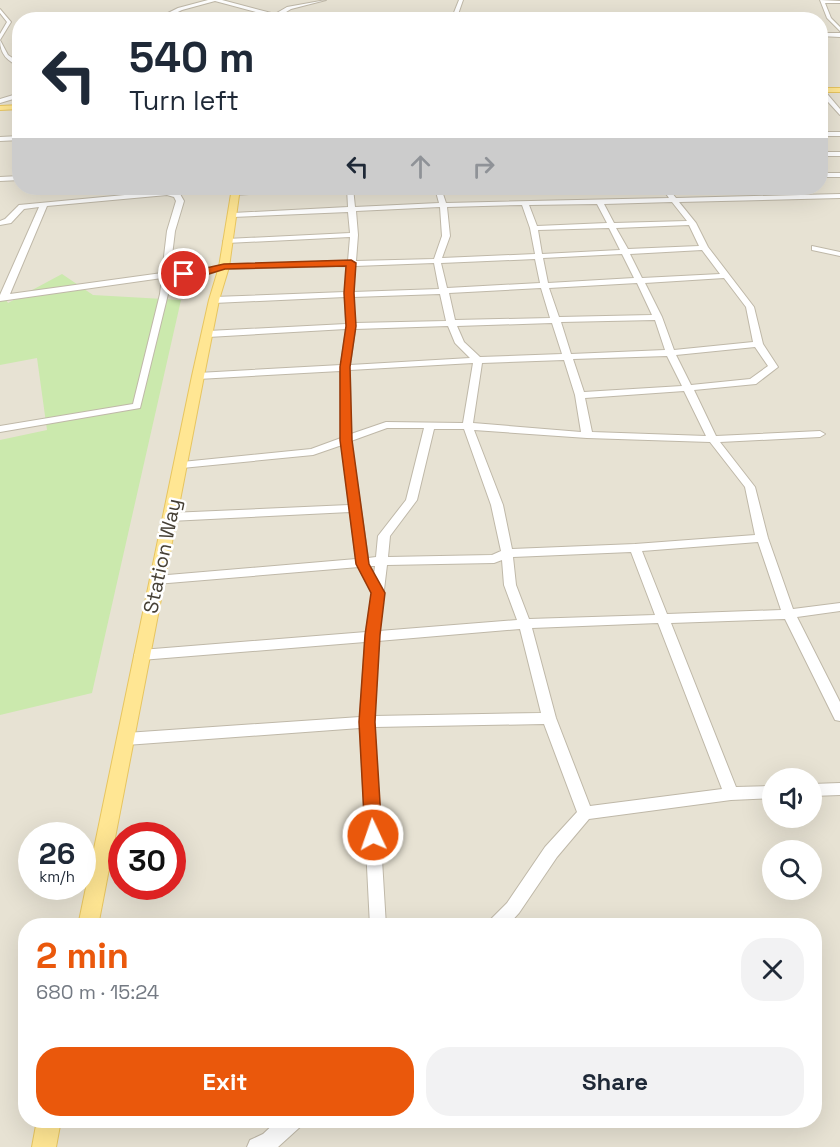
<!DOCTYPE html>
<html lang="en">
<head>
<meta charset="utf-8">
<style>
	:root { --surface:#fff; --page:#f2f2f3; --text:#1f2937; --muted:#747a83; --accent:#ea580c }
	body { margin:0; font-family:"Space Grotesk",sans-serif; background:var(--page); color:var(--text); height:100vh; display:flex; flex-direction:column; font-size:22px; white-space:nowrap }
	* { box-sizing:border-box; margin:0 }
	p { font-size:20px; color:var(--muted) }
	.icon { flex:none; width:33px; height:33px; fill:none; stroke:currentColor; stroke-width:2; stroke-linecap:round; stroke-linejoin:round }
	.map { position:relative; flex:1; overflow:hidden }
	.drawer { position:absolute; left:18px; top:918px; width:804px; height:210px; display:flex; flex-direction:column; background:var(--surface); border-radius:24px; box-shadow:0 6px 24px #0002 }
	.drawer>* { flex:none }
	.banner { position:absolute; left:12px; top:12px; width:816px; height:183px; border-radius:24px; box-shadow:0 6px 24px #0002; background:#fff; color:var(--text); overflow:hidden }
	.controls { position:absolute; left:762px; top:768px; display:grid; gap:12px }
	.controls a { display:grid; place-items:center; width:60px; height:60px; border-radius:50%; background:var(--surface); box-shadow:0 6px 24px #0002; font-size:30px }
	.speed { position:absolute; left:18px; top:822px; display:flex; gap:12px; font-size:30px; font-weight:700; text-align:center }
	.speed>* { display:grid; place-content:center; width:78px; height:78px; border-radius:50%; background:var(--surface); box-shadow:0 6px 24px #0002; line-height:1 }
	.speed small { font-size:15px; font-weight:400 }
	.speed .limit { border:9px solid #d22; background:#fff; color:#111 }
	.pin { position:absolute; display:grid; place-items:center; width:51px; height:51px; color:#fff; margin:-26px; border:3px solid #fff; border-radius:50%; box-shadow:0 2px 6px #0007 }
	.me { position:absolute; width:66px; margin:-33px; rotate:357deg; stroke-linejoin:round; filter:drop-shadow(0 0 4px #0008) }
	.turn { display:flex; align-items:center; gap:21px; height:126px; padding:0 18px; font-size:27px }
	.turn .icon { width:78px; height:78px; stroke-width:2.5 }
	.turn b { display:block; font-size:42px; line-height:51px }
	.lanes { display:flex; align-items:center; height:57px; padding:0 18px; background:#0003; justify-content:center; gap:30px; direction:ltr }
	.lanes .off { opacity:.35 }
	.round { display:grid; place-items:center; flex:none; width:63px; height:63px; border-radius:24px; background:var(--page) }
	.summary { display:flex; align-items:center; justify-content:space-between; height:102px; padding:0 18px }
	h1 { font-size:36px; font-weight:600; line-height:45px; color:var(--accent) }
	.button { display:flex; gap:12px; margin-top:auto; padding:12px 18px }
	.button a { flex:1; height:69px; border-radius:24px; background:var(--accent); color:#fff; font-size:24px; font-weight:600; line-height:69px; text-align:center }
	.button a+a { background:var(--page); color:var(--text) }
	.map>svg:first-child { display:block }
</style>
</head>
<body>
<div class="map">
<svg width="840" height="1147" viewBox="0 0 840 1147">
	<rect width="100%" height="100%" fill="#f3f0e6"/>
	<path fill="#e7e2d3" fill-rule="evenodd" d="M0 0H840V1147H0ZM20 20H820V188H20ZM772 778H812V818H772ZM32 836H82V886H32ZM122 836H172V886H122ZM772 850H812V890H772ZM26 926H814V1120H26Z"/>
	<path fill="#cbe9ad" d="M62 274 93 295 181 300 92 693 0 715V440L47 430 37 358 0 365V291L8 303Z"/>
	<g fill="none" stroke-linecap="round" stroke-linejoin="round">
		<g stroke="#bfb8a8" stroke-width="2">
			<path id="minor" d="M208 0H222L275 14 287 7 326 0 291 9 278 17 267 19 271 16 215 1 182 10 161 20H154L178 8Z
				M459 0H463L456 20H451Z
				M820 0 840 1V3H825L831 18 840 27V31L827 18Z
				M0 9 11 22 0 40V34L7 22 0 13Z
				M820 33H840V37L820 36Z
				M0 40 8 55 20 63V67C8 61 0 55 0 40Z
				M820 88 823 89 840 109V115L820 93Z
				M20 93V97L0 103V99Z
				M820 132H840V136H820Z
				M20 136V140L0 141V137Z
				M820 152H840V156H820Z
				M820 173H840V177H820Z
				M20 176V180L0 181V177Z
				M283 188H309L306 190 235 195 231 193 235 191Z
				M347 188H353L355 207 439 203 435 188H441L446 203 669 198 662 188H668L676 198 840 194V198L679 202 696 223 708 247 754 307 763 344 778 367 756 384 694 390 716 436 820 431 825 434 820 437 720 442 755 487 768 538 793 609 840 603V611L797 617 840 702V721L835 720 785 619 671 623 736 787 772 786V798L731 800 589 819 557 857 519 913 507 926H488L490 920 507 903 545 847 577 812 544 724 374 727 386 926H370L360 728 126 745 121 743 119 739 121 735 126 733 360 717 365 642 141 660 136 658 134 655 136 652 141 650 366 632 372 593 359 567 156 584 150 580 156 576 356 559 350 512 170 521 164 517 170 513 349 505 342 445 313 455 182 468 177 465 182 462 311 449 341 438 340 371 198 379 193 376 198 373 341 365 346 329 208 337 204 334 208 331 346 324 345 297 214 303 210 300 214 297 345 292 347 266 225 269 202 276 170 277 168 294 140 408 0 432V426L133 404 160 294 162 278 0 301V295L39 207 24 209 11 223 0 225V221L5 219 19 205 167 191 180 194 184 201 175 231 170 272H201L224 265 348 261 350 237 227 243 223 241 227 239 350 233 348 212 233 217 229 215 233 213 348 207ZM167 195 174 197 176 201 167 231 162 273 10 294 47 206ZM672 202 687 221 614 223 604 204ZM597 204 607 223 537 226 529 205ZM522 205 530 228 535 254 442 258 450 236 447 207ZM440 207 442 236 434 259 356 261 358 235 356 211ZM689 225 699 246 628 249 616 228ZM609 228 620 250 542 254 538 230ZM702 250 720 274 642 278 630 254ZM622 254 634 278 548 283 543 258ZM535 259 540 283 447 288 441 263ZM434 263 439 289 353 292 355 266ZM724 278 746 307 753 342 674 350 662 317 645 283ZM637 283 652 315 559 317 549 288ZM541 288 550 318 455 320 449 293ZM440 294 446 321 355 323 353 297ZM655 320 665 350 571 354 561 322ZM552 323 562 354 480 357 464 342 457 326ZM448 326 455 343 470 358 350 365 355 329ZM755 347 768 366 750 379 691 385 676 355ZM667 356 682 386 584 392 573 359ZM564 360 575 395 581 432 473 423 482 363ZM473 363 463 423 386 422 351 434 350 370ZM684 391 706 436 592 432 585 398ZM387 428H424L406 500 378 536 376 557 368 558 351 441ZM434 429H464L491 505 501 551 492 555 388 557 390 536 417 500ZM474 430 587 438 710 442 745 487 755 535 635 544 512 549 503 505ZM758 542 781 610 667 614 642 551ZM631 552 655 615 529 619 516 585 513 557ZM502 560 504 585 517 620 379 631 387 565 494 563ZM370 566H375L374 574ZM658 623 722 789 590 806 556 718 532 628ZM520 629 541 713 374 716 378 641Z
				M812 246 840 252V256L812 250Z
				M840 783V795L812 796V784Z
				M278 1120H302L300 1127 278 1147H247L250 1140 263 1134Z"/>
		</g>
		<g stroke="#e7c560" stroke-width="2">
			<path id="major" d="M820 88H840V92H820Z
				M20 105V109L0 110V106Z
				M232 188H240L229 267 219 300 204 376 98 926H78L192 376 209 300 219 267Z
				M37 1120H61L56 1147H32Z"/>
		</g>
		<use href="#minor" fill="#fff" fill-rule="evenodd"/>
		<use href="#major" fill="#ffe693" fill-rule="evenodd"/>
	</g>
	<path fill="#ea580c" stroke="#983908" stroke-width="1.5" d="M351 260 356 263 354 293 356 326 350 367 352 440 369 564 385 593 380 635 375 722 382 835 380 840 373 843 367 840 365 835 359 722 365 635 371 593 356 564 340 440V367L346 326 344 293 346 266 225 269 202 276 184 277 179 274 224 264Z"/>
	<g text-anchor="middle" dominant-baseline="central" stroke-width="5" stroke-linejoin="round" paint-order="stroke">
		<g font-size="20" fill="#464035" stroke="#fff">
			<text transform="translate(162 556) rotate(-78)">Station Way</text>
		</g>
	</g>
</svg>
<div class="controls">
<a><svg class="icon" aria-label="sound" viewBox="0 0 24 24"><path d="M4 9h4l5-4v14l-5-4H4zM17 9q2 3 0 6"/></svg></a>
<a><svg class="icon" aria-label="search" viewBox="0 0 24 24"><circle cx="10" cy="10" r="6"/><path d="M15 15l6 6"/></svg></a>
</div>
<div class="speed"><div>26<small>km/h</small></div><div class="limit">30</div></div>
<div class="pin" style="left:184px;top:274px;background:#d93025"><svg class="icon" aria-label="arrive" viewBox="0 0 24 24"><path d="M6 21V4h12l-3 4 3 4H6"/></svg></div>
<svg class="me" style="left:373px;top:835px" viewBox="-20 -20 40 40"><circle r="17" fill="#ea580c" stroke="#fff" stroke-width="3"/><path d="M0-11L8 9 0 5-8 9z" fill="#fff"/></svg>
<div class="banner">
<div class="turn"><svg class="icon" aria-label="left" viewBox="0 0 24 24"><path d="M17 20v-9H6M10 6l-5 5 5 5"/></svg><div><b>540 m</b>Turn left</div></div>
<div class="lanes"><svg class="icon" aria-label="left" viewBox="0 0 24 24"><path d="M17 20v-9H6M10 6l-5 5 5 5"/></svg><svg class="icon off" aria-label="ahead" viewBox="0 0 24 24"><path d="M12 20V5M6 11l6-6 6 6"/></svg><svg class="icon off" aria-label="right" viewBox="0 0 24 24"><path d="M7 20v-9h11M14 6l5 5-5 5"/></svg></div>
</div>
<section class="drawer">
<div class="summary"><div><h1>2 min</h1><p>680 m · 15:24</p></div><a class="round"><svg class="icon" aria-label="close" viewBox="0 0 24 24"><path d="M6 6l12 12M18 6L6 18"/></svg></a></div>
<div class="button"><a>Exit</a><a>Share</a></div>
</section>
</div>
</body>
</html>
